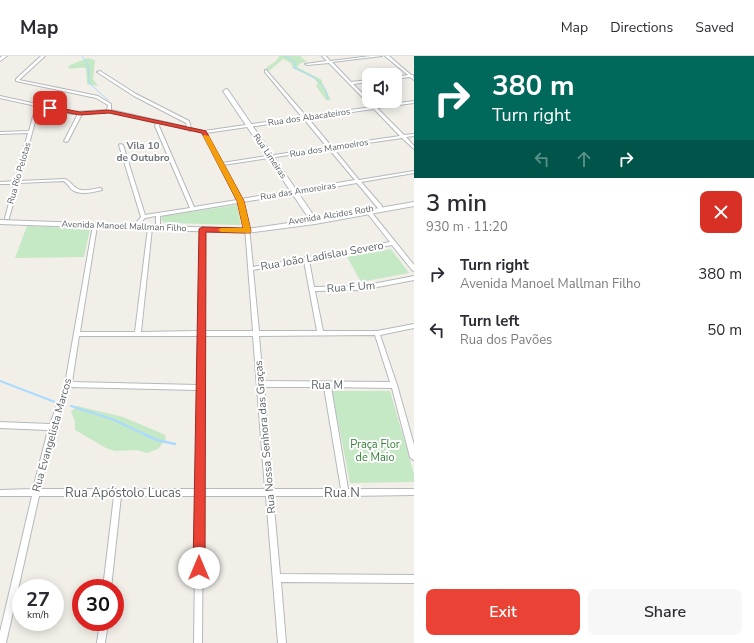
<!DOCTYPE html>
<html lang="en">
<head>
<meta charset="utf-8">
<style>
	:root { --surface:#fff; --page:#f7f7f7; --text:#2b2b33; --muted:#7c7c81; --line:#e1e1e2; --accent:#ea4335 }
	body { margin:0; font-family:"Nunito Sans",sans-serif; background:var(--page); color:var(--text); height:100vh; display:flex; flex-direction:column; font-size:15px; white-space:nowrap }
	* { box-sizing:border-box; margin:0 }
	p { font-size:13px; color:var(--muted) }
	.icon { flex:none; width:22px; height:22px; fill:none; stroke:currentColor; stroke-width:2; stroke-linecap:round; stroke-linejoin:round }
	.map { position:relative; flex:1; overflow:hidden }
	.sheet { display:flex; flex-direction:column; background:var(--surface); width:340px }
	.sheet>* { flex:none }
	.guide { background:#00695c; color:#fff; overflow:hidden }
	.controls { position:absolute; left:362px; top:12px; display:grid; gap:8px }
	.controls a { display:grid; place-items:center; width:40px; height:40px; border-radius:8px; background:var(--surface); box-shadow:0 2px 10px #0003; font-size:20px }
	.speed { position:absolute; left:12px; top:523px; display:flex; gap:8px; font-size:20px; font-weight:700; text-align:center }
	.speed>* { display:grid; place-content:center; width:52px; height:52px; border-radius:50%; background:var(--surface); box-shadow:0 2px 10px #0003; line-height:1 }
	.speed small { font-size:10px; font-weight:400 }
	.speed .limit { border:6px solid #d22; background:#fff; color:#111 }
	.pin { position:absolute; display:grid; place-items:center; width:34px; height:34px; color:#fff; margin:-17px; border-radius:8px; box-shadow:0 2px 6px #0006 }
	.me { position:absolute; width:44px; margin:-22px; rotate:0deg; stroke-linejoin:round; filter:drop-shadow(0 0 3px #0008) }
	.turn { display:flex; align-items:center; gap:14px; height:84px; padding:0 12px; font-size:18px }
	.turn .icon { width:52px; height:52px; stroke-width:2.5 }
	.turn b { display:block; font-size:28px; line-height:34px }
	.lanes { display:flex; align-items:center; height:38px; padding:0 12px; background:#0003; justify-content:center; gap:20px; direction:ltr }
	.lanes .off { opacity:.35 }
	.round { display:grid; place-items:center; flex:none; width:42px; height:42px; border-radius:8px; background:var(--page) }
	.headline { display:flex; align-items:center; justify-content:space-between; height:68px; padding:0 12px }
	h1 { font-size:24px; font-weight:600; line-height:30px }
	.button { display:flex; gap:8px; margin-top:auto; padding:8px 12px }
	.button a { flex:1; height:46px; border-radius:8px; background:var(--accent); color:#fff; font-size:16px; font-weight:600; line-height:46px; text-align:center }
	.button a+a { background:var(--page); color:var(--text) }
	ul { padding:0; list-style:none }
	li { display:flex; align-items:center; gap:12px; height:56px; padding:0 12px }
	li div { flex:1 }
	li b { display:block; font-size:15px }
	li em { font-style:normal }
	header { display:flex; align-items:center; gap:24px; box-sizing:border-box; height:56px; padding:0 20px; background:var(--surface); border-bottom:1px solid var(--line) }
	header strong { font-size:19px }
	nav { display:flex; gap:22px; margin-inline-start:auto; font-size:14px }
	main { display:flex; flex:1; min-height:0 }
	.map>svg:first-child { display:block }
</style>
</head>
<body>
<header>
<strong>Map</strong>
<nav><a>Map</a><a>Directions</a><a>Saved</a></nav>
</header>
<main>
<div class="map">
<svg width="414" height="587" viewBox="0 0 414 587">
	<rect width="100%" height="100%" fill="#f1efe8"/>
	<path fill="#c5e8c5" d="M279 0H300L307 6 301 7 297 11 322 24V27L331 44H326L316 30 318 28 315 23 293 12 291 7 283 3 269 15 265 14C268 8 277 7 279 0Z
		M88 2 95 4 93 23 98 30 87 28 86 12C80 10 74 14 68 12L70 9Z
		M237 149 241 169 168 167 163 166 161 163 163 160Z
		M27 170 90 173 84 201 15 202Z
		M391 193 409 217 361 226 347 201Z
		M332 335H390L414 418V426L350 427Z
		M77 350 123 361 161 377 165 379 166 383 158 393 147 397 137 394 115 395 106 392 75 374V365L71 356Z"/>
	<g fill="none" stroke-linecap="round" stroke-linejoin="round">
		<path stroke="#aadaff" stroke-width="1" d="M82 0 88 9 89 27 108 44
			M285 0 296 7 294 12C308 18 328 26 328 44"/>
		<path stroke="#aadaff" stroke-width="2" d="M0 325 55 346
			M71 350 112 363 148 380"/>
		<path stroke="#aadaff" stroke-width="2.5" d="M146 379 157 384 175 388"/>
		<g stroke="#b5b8bc" stroke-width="2">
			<path id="street" d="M41 0H45L19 24 98 40 111 48V54L187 71 186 67 134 40 97 16 100 15 136 38 189 65 191 72 204 75 302 61 265 16V14H266L306 60 372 51 329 7 307 9 305 8 327 5 322 0H326L330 5 371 0H382L332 6 351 26 369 24V26L353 28 375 50 414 45V47L377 52 404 79 414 78V80L406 81 414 90V93L402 82 333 92 359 124 414 115V117L361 126 382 150V152H378L357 127 243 146 249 171 253 211 390 186 364 153 366 152H368L414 209V215L412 214 392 189 309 204 314 231 362 230 414 220V224L362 234 315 235 323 275H377L414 268V272L380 279 397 329 414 389V404L412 403 410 401 392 332 331 331 348 433H414V439L347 440H273L280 518 414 519V527L281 526 286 587H278L266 440H203L202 587H194L196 440H121L111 532H103L114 440H39L6 587H0V576L32 440H0V434L33 433 48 374 0 372V366L50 368 65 328 93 169H97V170L80 276H135L148 172 150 171 152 172 141 276 198 275 200 173 202 172 204 173V275H253L245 171 238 147 160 160V168L158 169 156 168V160L145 162 140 167V172H138L136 171V167L141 161 119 89 120 88 123 89 145 159 190 152 155 70 156 67 109 56 82 58 68 85 66 86 64 85 78 58H73L39 51 19 125 65 123C70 125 71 128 75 131 81 137 92 133 100 132L102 133V134C93 136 79 140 71 133 69 130 67 128 64 125L19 127 9 162V163H5V162L14 128H0V126L15 125 28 77 0 78V76L29 75 36 50 0 42V40L73 56 107 54 108 49 96 42 16 25V23ZM374 53 400 80 331 90 308 62ZM304 63 327 91 222 107 206 77ZM160 67 188 74 190 75 192 74 202 77 237 144 194 151 159 70ZM329 93 355 124 241 143 223 109ZM304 205 317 275H259L253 214ZM375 279 390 326 263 325 259 280ZM79 280H198L197 329 72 326ZM204 280H253L265 433H203ZM70 331 197 334 196 433H41L55 371ZM264 331H324L341 433H273Z
				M385 0H389L411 19H413L414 24 410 21 395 23V21L408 19Z
				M100 566H108L105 587H97Z"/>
		</g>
		<g stroke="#b6babf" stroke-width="2">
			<path id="secondary" d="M2 0H7L0 5V2Z
				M226 33 228 34 316 163 414 146V150L315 168 247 177 0 168V164L247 173 310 164 223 35Z"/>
		</g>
		<use href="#street" fill="#fff" fill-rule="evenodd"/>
		<use href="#secondary" fill="#fff" fill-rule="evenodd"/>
	</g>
	<path fill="#ea4335" stroke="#982c22" d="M50 50 80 56 109 54 206 75 244 145 251 175 250 177 206 176 205 512 204 516 199 518 195 516 193 512 199 173 202 171 243 172 237 145 202 77 109 57 80 59 48 53V51Z"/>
	<path fill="#f59e0b" d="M204 79 209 80 244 145 251 175 250 177 221 176 218 174 221 172H243L237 145 203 80Z"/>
	<g text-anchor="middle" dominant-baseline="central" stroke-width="4" stroke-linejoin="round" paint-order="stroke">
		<g font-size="9" fill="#5f6368" stroke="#fff">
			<text transform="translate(309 61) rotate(-8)">Rua dos Abacateiros</text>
			<text transform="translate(329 92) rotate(-9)">Rua dos Mamoeiros</text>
			<text transform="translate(270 100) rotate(56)">Rua Limeiras</text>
			<text transform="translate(19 117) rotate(-74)">Rua Rio Pelotas</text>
			<text transform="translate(298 135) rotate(-9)">Rua das Amoreiras</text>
			<text transform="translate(331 159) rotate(-9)">Avenida Alcides Roth</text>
			<text transform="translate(124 170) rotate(2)">Avenida Manoel Mallman Filho</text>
		</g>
		<g font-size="10" font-weight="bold" fill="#70757a" stroke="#fff">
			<text x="143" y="90">Vila 10<tspan x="143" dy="12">de Outubro</tspan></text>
		</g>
		<g font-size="11" fill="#5f6368" stroke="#fff">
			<text transform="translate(322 200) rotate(-10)">Rua João Ladislau Severo</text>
			<text transform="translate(351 231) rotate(-4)">Rua F Um</text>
			<text x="327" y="329">Rua M</text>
			<text transform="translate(52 379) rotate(-74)">Rua Evangelista Marcos</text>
			<text transform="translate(265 381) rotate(-95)">Rua Nossa Senhora das Graças</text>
		</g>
		<g font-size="11" fill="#348238" stroke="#fff">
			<text x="375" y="388">Praça Flor<tspan x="375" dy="13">de Maio</tspan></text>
		</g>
		<g font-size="13" fill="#5f6368" stroke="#fff">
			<text x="123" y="437">Rua Apóstolo Lucas</text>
			<text x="342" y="437">Rua N</text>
		</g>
	</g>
</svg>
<div class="controls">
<a><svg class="icon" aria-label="sound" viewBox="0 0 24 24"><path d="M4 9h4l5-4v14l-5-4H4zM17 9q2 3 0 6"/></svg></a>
</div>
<div class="speed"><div>27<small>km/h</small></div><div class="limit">30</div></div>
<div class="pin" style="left:50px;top:52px;background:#d93025"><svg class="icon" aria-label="arrive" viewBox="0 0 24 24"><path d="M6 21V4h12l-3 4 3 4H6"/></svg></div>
<svg class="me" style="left:199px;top:512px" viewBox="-20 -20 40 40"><circle r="19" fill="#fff"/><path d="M0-13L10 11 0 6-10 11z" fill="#ea4335"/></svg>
</div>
<section class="sheet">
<div class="guide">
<div class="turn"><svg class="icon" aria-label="right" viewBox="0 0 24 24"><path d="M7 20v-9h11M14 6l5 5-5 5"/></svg><div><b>380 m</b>Turn right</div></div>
<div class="lanes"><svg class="icon off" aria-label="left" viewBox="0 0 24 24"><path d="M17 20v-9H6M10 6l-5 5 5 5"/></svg><svg class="icon off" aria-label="ahead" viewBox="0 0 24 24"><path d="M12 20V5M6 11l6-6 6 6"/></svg><svg class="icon" aria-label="right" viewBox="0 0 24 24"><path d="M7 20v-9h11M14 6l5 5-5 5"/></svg></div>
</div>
<div class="headline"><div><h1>3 min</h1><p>930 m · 11:20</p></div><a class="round" style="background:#d93025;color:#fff"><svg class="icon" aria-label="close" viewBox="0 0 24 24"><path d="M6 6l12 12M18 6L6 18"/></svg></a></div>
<ul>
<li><svg class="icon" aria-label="right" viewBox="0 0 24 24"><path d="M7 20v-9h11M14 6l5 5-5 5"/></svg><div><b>Turn right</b><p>Avenida Manoel Mallman Filho</p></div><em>380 m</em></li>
<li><svg class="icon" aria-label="left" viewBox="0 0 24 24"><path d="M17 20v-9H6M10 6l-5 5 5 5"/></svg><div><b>Turn left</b><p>Rua dos Pavões</p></div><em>50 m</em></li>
</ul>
<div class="button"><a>Exit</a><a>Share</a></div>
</section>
</main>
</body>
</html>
